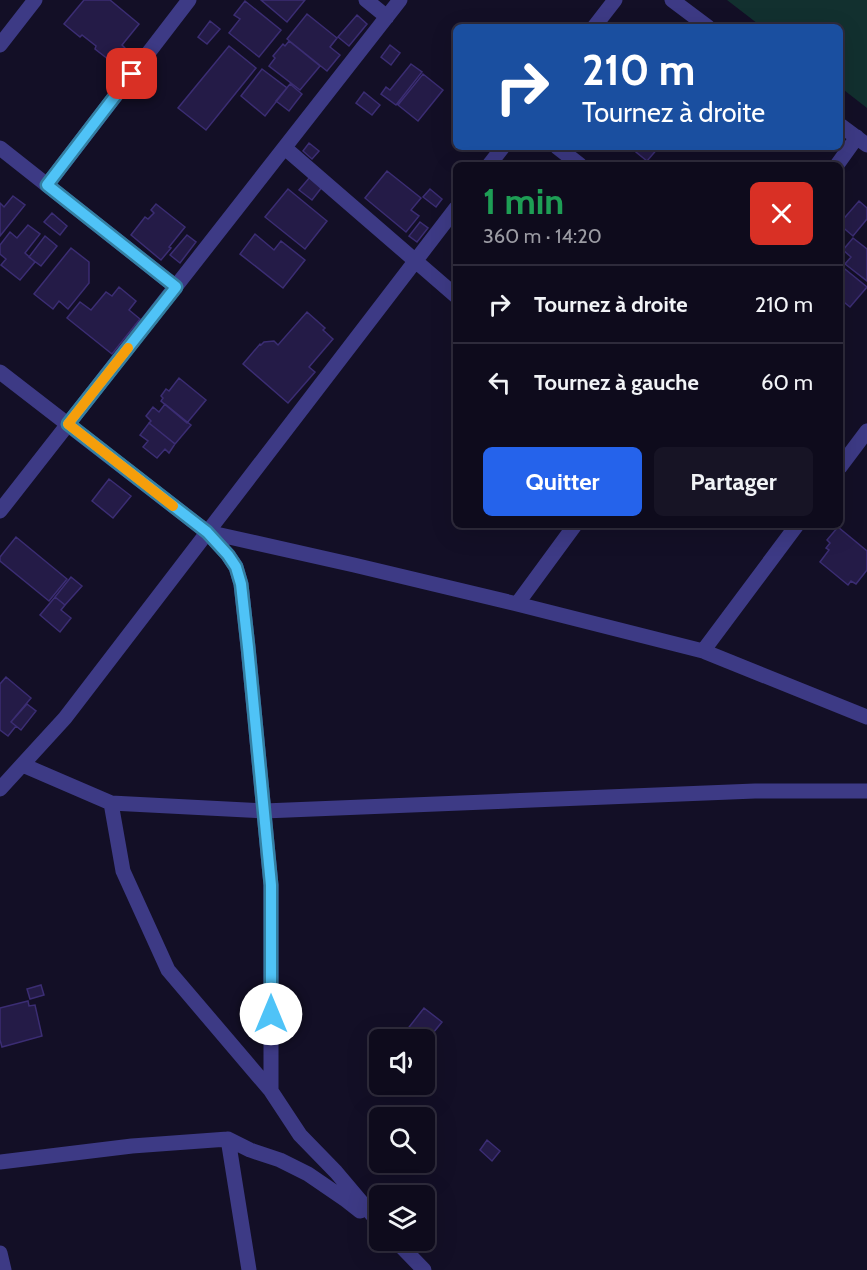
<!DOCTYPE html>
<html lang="fr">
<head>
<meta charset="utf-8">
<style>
	:root { --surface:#0e0b1c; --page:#171425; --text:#f1f3f6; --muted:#9b9ba3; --line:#2e2b3b; --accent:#2563eb }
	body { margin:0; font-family:Cabin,sans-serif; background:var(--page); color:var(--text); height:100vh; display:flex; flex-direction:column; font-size:22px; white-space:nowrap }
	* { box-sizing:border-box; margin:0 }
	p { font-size:20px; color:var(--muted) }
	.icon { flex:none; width:33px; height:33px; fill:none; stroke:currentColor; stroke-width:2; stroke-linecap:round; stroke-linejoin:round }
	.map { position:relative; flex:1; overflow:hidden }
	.side { position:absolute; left:453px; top:162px; width:390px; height:366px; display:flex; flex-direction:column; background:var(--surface); border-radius:9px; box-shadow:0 6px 24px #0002,0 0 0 2px var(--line) }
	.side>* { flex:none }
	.guide { position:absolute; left:453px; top:24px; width:390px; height:126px; border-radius:9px; box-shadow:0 6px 24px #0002,0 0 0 2px var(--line); background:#1a4fa0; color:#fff; overflow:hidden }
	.fabs { position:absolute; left:369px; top:1029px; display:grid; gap:12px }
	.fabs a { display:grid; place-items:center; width:66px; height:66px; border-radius:9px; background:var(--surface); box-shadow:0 6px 24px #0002,0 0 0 2px var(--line); font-size:30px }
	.pin { position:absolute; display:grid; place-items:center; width:51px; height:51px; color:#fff; margin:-26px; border-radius:12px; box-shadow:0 3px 9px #0006 }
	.me { position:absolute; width:66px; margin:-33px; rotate:0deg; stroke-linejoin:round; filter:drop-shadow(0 0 4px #0008) }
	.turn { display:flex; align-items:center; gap:21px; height:126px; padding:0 30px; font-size:27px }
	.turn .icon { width:78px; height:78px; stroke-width:2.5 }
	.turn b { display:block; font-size:42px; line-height:51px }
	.round { display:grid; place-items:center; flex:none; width:63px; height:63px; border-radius:9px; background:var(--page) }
	.overview { display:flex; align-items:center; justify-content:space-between; height:102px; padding:0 30px }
	h1 { font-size:36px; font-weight:700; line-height:45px; color:#1e9e55 }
	.button { display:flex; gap:12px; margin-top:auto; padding:12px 30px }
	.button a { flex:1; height:69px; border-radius:9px; background:var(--accent); color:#fff; font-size:24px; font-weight:700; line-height:69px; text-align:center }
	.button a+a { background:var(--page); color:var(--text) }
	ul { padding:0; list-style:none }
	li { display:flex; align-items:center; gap:18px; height:78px; padding:0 30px; border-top:2px solid var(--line) }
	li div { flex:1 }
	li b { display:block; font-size:22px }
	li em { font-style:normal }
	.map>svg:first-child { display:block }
</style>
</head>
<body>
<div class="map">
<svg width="867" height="1270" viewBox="0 0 867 1270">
	<rect width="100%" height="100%" fill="#130f26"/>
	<path fill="#12302f" d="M727 0H867V108L840 87V27H762Z"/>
	<path fill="#241b47" stroke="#3b2d73" stroke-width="1.5" d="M84 0H110L139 24 122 45 125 48 113 63 95 49 96 46 82 35 80 37 64 24Z
		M261 0H305L287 22Z
		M245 1 281 30 259 57 229 33 240 19 234 15Z
		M307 14 337 38 330 47 340 55 327 71 287 39Z
		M357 15 367 24 349 46 338 37Z
		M210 21 220 29 207 44 198 37Z
		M289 41 320 66 300 90 269 66 275 58 273 56 283 44 285 46Z
		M390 45 400 53 391 65 381 57Z
		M229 46 256 68 206 130 178 108Z
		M411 64 422 72 396 105 381 94 386 87 390 90Z
		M262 69 287 88 265 116 241 96Z
		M423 74 443 90 418 121 398 105Z
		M290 84 302 94 289 111 276 101Z
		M364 92 380 105 372 115 356 103Z
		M309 143 319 151 312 159 303 151Z
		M639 147H659L647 161 636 152Z
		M387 171 421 198 411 210 419 216 406 232 365 198Z
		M310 177 322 187 312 200 299 190Z
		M288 189 327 221 305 249 265 217Z
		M430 189 442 199 436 207 423 197Z
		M13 196 25 205 0 236V203L4 207Z
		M859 201 867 208V219L853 236 840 225V223Z
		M156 204 185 227 169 247 171 248 161 260 131 235 145 217 148 219 154 213 151 210Z
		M52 213 67 226 60 235 44 222Z
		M420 222 428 228 417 242 409 236Z
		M28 225 40 234 25 253 35 262 20 280 1 265 6 259 0 254V245L10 232 17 238Z
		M255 234 274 250 281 241 305 260 283 288 240 254Z
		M187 235 196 242 180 263 170 255Z
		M45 236 57 246 41 266 29 257Z
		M853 238 867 249V281L845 264 851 257 843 250Z
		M71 248 89 262V283L68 309 59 301 53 309 34 294Z
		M840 265 867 287 850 307 840 299Z
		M119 287 136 301 129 310 140 319 112 354 67 318 80 302 91 310 106 292 112 296Z
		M307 312 325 328 323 330 333 339 309 367 315 372 288 403 243 364 260 344 261 345 264 342 274 341 278 345Z
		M179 378 206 400 187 423 161 401 163 398 161 396 166 389 169 391Z
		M165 404 191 425 175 444 149 423 151 421 146 416 153 407 159 412Z
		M149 423 175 444 169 453 165 449 157 458 143 447 148 441 140 435Z
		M109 479 131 496 113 518 92 501Z
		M838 527 867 551V570L856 584 851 581 848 585 820 562 829 550 826 548 830 543 827 540Z
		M16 537 67 579 49 601 0 561V557Z
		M71 577 82 586 65 605 55 597Z
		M55 597 65 605 61 610 71 618 60 632 40 615Z
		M6 677 31 698 11 722 16 726 8 736 0 730V684Z
		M27 704 36 711 21 730 11 722Z
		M41 985 44 995 30 999 27 989Z
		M28 1001 29 1006 35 1005 42 1036 2 1047 0 1040V1008Z
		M424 1008 442 1022 424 1044V1040H399Z
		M487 1140 500 1151 492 1161 480 1150Z"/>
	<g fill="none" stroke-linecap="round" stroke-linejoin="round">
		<path stroke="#3d3a85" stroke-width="15" d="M366 0 387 17
			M672 0 708 27
			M594 27 615 0
			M0 45 35 0
			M840 125 867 145
			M557 147 580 165
			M0 148 176 287
			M285 148 456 296
			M489 165 503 147
			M837 165 857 137
			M47 185 189 0
			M0 372 207 532 228 555 236 567 241 584 248 647 271 885V1091L300 1135 336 1172 380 1224
			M840 467 867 431
			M0 511 400 0
			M207 532 354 565 517 604 703 651 867 717
			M517 604 575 525
			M703 651 797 525
			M23 765 111 803 264 811 755 791H867
			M0 789 65 718 456 208
			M111 803 123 871 168 970 271 1091
			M228 1139 249 1270
			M0 1162 132 1146 228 1139 250 1150 280 1160 308 1174 346 1200 360 1211
			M395 1240 424 1270
			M0 1253 4 1270"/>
	</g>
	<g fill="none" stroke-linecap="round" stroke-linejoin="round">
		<g stroke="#337fa1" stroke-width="15">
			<path id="route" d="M132 74 47 185 176 287 68 424 207 532 228 555 236 567 241 584 248 647 271 885V1014"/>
		</g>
		<use href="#route" stroke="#4fc3f7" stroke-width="10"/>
		<path stroke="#f59e0b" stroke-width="10" d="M128 348 68 424 173 506"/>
	</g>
</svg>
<div class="fabs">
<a><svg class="icon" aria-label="sound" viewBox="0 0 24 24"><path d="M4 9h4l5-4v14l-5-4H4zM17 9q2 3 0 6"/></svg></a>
<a><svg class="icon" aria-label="search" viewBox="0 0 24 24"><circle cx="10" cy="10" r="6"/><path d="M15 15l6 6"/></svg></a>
<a><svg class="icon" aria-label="layers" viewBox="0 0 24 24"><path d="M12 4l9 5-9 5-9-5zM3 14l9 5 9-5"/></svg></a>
</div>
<div class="pin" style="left:132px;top:74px;background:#d93025"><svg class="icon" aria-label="arrive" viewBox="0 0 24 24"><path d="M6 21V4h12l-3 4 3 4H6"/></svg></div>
<svg class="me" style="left:271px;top:1014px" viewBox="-20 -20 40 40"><circle r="19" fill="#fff"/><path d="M0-13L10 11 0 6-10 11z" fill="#4fc3f7"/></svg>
<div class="guide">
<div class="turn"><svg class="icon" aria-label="right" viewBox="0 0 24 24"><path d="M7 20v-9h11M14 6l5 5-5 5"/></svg><div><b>210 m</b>Tournez à droite</div></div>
</div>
<section class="side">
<div class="overview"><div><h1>1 min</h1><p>360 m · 14:20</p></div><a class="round" style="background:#d93025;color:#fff"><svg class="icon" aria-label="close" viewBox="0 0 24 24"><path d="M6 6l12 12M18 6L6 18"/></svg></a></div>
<ul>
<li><svg class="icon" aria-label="right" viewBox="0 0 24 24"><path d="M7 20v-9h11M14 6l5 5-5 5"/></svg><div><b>Tournez à droite</b></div><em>210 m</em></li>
<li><svg class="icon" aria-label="left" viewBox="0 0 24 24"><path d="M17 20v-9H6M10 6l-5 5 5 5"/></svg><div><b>Tournez à gauche</b></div><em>60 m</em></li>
</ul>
<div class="button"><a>Quitter</a><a>Partager</a></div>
</section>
</div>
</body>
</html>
